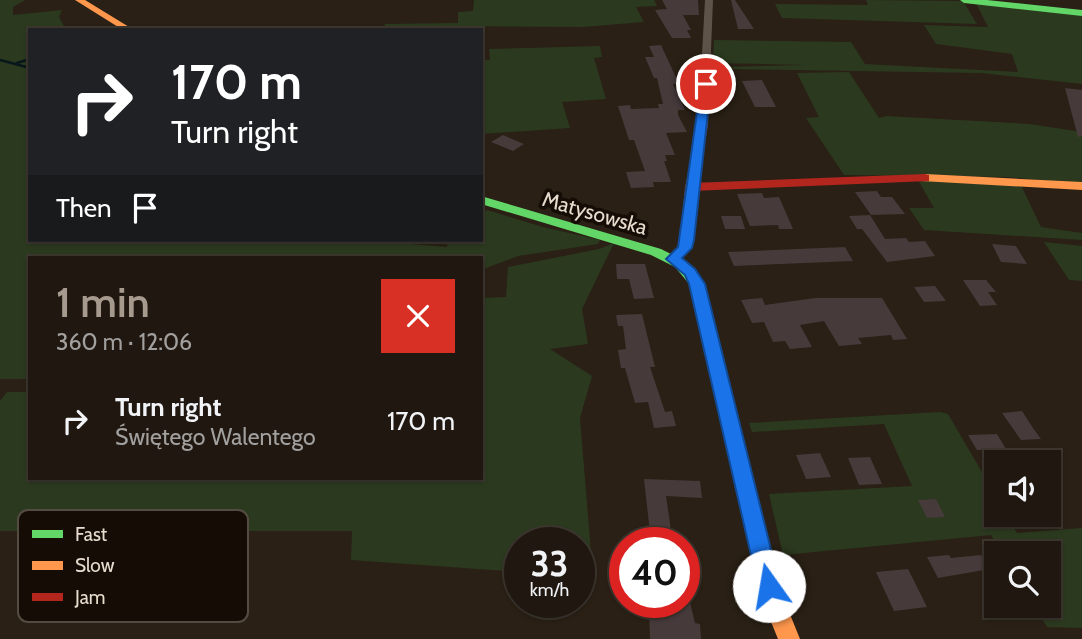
<!DOCTYPE html>
<html lang="en">
<head>
<meta charset="utf-8">
<style>
	:root { --surface:#201810; --page:#2d251e; --text:#f1f3f6; --muted:#a2a09f; --line:#3d3730; --accent:#a69a8e }
	body { margin:0; font-family:Cabin,sans-serif; background:var(--page); color:var(--text); height:100vh; display:flex; flex-direction:column; font-size:26px; white-space:nowrap }
	* { box-sizing:border-box; margin:0 }
	p { font-size:23px; color:var(--muted) }
	.icon { flex:none; width:38px; height:38px; fill:none; stroke:currentColor; stroke-width:2; stroke-linecap:round; stroke-linejoin:round }
	.map { position:relative; flex:1; overflow:hidden }
	.details { position:absolute; left:28px; top:256px; width:455px; height:224px; display:flex; flex-direction:column; background:var(--surface); border-radius:0px; box-shadow:0 2px 5px #0004,0 0 0 2px var(--line) }
	.details>* { flex:none }
	.guide { position:absolute; left:28px; top:28px; width:455px; height:214px; border-radius:0px; box-shadow:0 2px 5px #0004,0 0 0 2px var(--line); background:#202124; color:#fff; overflow:hidden }
	.buttons { position:absolute; left:984px; top:450px; display:grid; gap:14px }
	.buttons a { display:grid; place-items:center; width:77px; height:77px; border-radius:0px; background:var(--surface); box-shadow:0 2px 5px #0004,0 0 0 2px var(--line); font-size:35px }
	.speed { position:absolute; left:504px; top:527px; display:flex; gap:14px; font-size:35px; font-weight:700; text-align:center }
	.speed>* { display:grid; place-content:center; width:91px; height:91px; border-radius:50%; background:var(--surface); box-shadow:0 2px 5px #0004,0 0 0 2px var(--line); line-height:1 }
	.speed small { font-size:18px; font-weight:400 }
	.speed .limit { border:10px solid #d22; background:#fff; color:#111 }
	.pin { position:absolute; display:grid; place-items:center; width:60px; height:60px; color:#fff; margin:-30px; border:4px solid #fff; border-radius:50%; box-shadow:0 2px 7px #0007 }
	.me { position:absolute; width:77px; margin:-38px; rotate:347deg; stroke-linejoin:round; filter:drop-shadow(0 0 5px #0008) }
	.turn { display:flex; align-items:center; gap:24px; height:147px; padding:0 28px; font-size:32px }
	.turn .icon { width:91px; height:91px; stroke-width:2.5 }
	.turn b { display:block; font-size:49px; line-height:60px }
	.then { display:flex; align-items:center; height:66px; padding:0 28px; background:#0003; gap:14px; font-size:26px }
	.round { display:grid; place-items:center; flex:none; width:74px; height:74px; border-radius:0px; background:var(--page) }
	.head { display:flex; align-items:center; justify-content:space-between; height:119px; padding:0 28px }
	h1 { font-size:42px; font-weight:600; line-height:52px; color:var(--accent) }
	ul { padding:0; list-style:none }
	li { display:flex; align-items:center; gap:21px; height:91px; padding:0 28px }
	li div { flex:1 }
	li b { display:block; font-size:26px }
	li em { font-style:normal }
	.map>svg:first-child { display:block }
</style>
</head>
<body>
<div class="map">
<svg width="1082" height="639" viewBox="0 0 1082 639">
	<rect width="100%" height="100%" fill="#2a2015"/>
	<path fill="#2b391f" d="M0 0H25L13 7V15L62 10 59 17 65 28 30 30V240H363L447 247 448 240H481V213L487 210 543 227 600 240 598 244 518 256 481 270V257H30V379H0Z
		M474 0H654L657 6 636 7 644 22 583 27 458 26 457 30H384L385 24 458 23V12L473 11Z
		M866 0 963 1 977 24 782 18 775 4 868 5Z
		M976 3 1082 15V84L981 73 725 69V67L806 65 713 63 714 40 851 42 865 64 1018 72 1012 54 936 44 924 25 988 27Z
		M600 46 602 57 594 58 606 99 562 102 570 128 481 134V60H490L489 49Z
		M849 72 879 118 886 116 1030 124 1082 132V184L1008 177 844 175 806 118 819 117 797 73Z
		M918 180 1020 183 1041 227 1082 233V240L924 230 909 208H934Z
		M1044 242 1082 246V281L1069 280Z
		M614 243 582 309 588 344 550 349 592 376 580 418 593 577 579 576V542H520V572L351 560 352 531H0V401L7 392H30V478H481V298L506 297 508 267 599 249Z
		M940 412 948 414 996 496V514L1006 515 1017 533 1082 528V628L1047 627 1034 606H1048V553H1002L991 535 783 555 769 494 912 486 884 424 752 432 749 423Z"/>
	<g fill="none" stroke-linecap="round" stroke-linejoin="round">
		<path stroke="#07171b" stroke-width="2.5" d="M0 60 30 68
			M17 63 30 59"/>
	</g>
	<path fill="#463a3b" d="M662 0H698L699 15H683L691 30H687L691 38H672L655 10 667 9Z
		M731 0H735L754 29H738Z
		M661 45 679 84H673L685 110H678V115L687 132 666 133 675 155H665L667 161H664L671 182H653L654 187 631 188 626 172 645 171 634 140H629L618 106 630 105 631 109 659 108 658 104H663L657 78H654L645 57H654L649 46Z
		M762 80 776 107H755L742 81Z
		M1065 88 1082 90V136L1078 137Z
		M503 135 524 144 513 151 491 142Z
		M877 191 881 197H892L905 214 871 215 855 192Z
		M762 193 764 198 779 197 793 229H779L778 225 750 226 737 194Z
		M870 215 885 239 906 238 909 242 925 241 935 256 887 262 862 229H857L849 216Z
		M721 216H741L745 229H725Z
		M992 244 1016 246 1027 264 1001 262Z
		M845 247 853 261 734 266 728 252Z
		M616 264H645L654 298 634 299 629 279H617Z
		M963 280H986L996 292H988L997 305 980 306Z
		M935 286 946 301 924 302 914 287Z
		M762 298 765 305 815 298H882L907 339 893 340 891 335 858 338 862 344 839 346 824 321 800 325 812 347 790 349 785 341 773 342 764 322 752 323 741 300Z
		M642 314 655 367H650L665 412 672 411 676 426 654 428 648 402 635 403 625 368H621L618 350 626 349 623 326H618L616 315Z
		M1022 411 1033 428 1041 439 1021 440 1002 413Z
		M997 434 1006 449 977 450 968 435Z
		M820 453 831 477 806 479 796 455Z
		M870 457 882 484 859 485 848 458Z
		M644 479 700 481 702 498 666 496 671 530 670 542H651Z
		M936 499 945 517 927 518 918 500Z
		M949 555 951 558 981 555 990 569 938 578 927 557Z
		M908 569 927 607 894 611 876 572Z
		M662 602H690L695 623 700 624 701 639H650L649 607 662 608Z"/>
	<g fill="none" stroke-linecap="round" stroke-linejoin="round">
		<path fill="#5e5349" fill-rule="evenodd" d="M705 0H713L708 125 697 187 691 248 678 262 673 263 667 259 679 247 685 187 698 125Z"/>
		<path fill="#63d668" fill-rule="evenodd" d="M960 0H987L1082 10V16L964 3Z
			M481 196 661 249 685 261 704 284 729 380 726 385H714L711 380 690 285 675 267 651 255 481 204Z"/>
		<path fill="#ff974d" fill-rule="evenodd" d="M75 0H85L134 30H123Z
			M925 174 1082 182V190L921 181V175Z
			M720 374 726 375 729 380 783 597 800 639H778L761 597 711 380 714 375Z"/>
		<path fill="#b3261e" fill-rule="evenodd" d="M925 174 929 175V181L691 191 685 187 691 183Z"/>
	</g>
	<path fill="#1a73e8" stroke="#114b97" stroke-width="2" d="M706 80 711 84 694 240 692 248 682 258 695 269 705 284 780 586 777 594 769 597 761 594 758 586 689 284 685 275 666 259 678 247 679 240 701 84Z"/>
	<g text-anchor="middle" dominant-baseline="central" stroke-width="7" stroke-linejoin="round" paint-order="stroke">
		<g font-size="21" fill="#e8dccf" stroke="#150d05">
			<text transform="translate(595 213) rotate(16)">Matysowska</text>
		</g>
	</g>
	<rect x="18" y="510" width="230" height="112" rx="10" fill="#150d05" stroke="#544b42" stroke-width="2"/>
	<rect x="32" y="530" width="31" height="8" fill="#63d668"/>
	<rect x="32" y="561" width="31" height="9" fill="#ff974d"/>
	<rect x="32" y="593" width="31" height="8" fill="#b3261e"/>
	<g font-size="19" fill="#e8dccf">
		<text x="75" y="541">Fast</text>
		<text x="75" y="572">Slow</text>
		<text x="75" y="604">Jam</text>
	</g>
</svg>
<div class="buttons">
<a><svg class="icon" aria-label="sound" viewBox="0 0 24 24"><path d="M4 9h4l5-4v14l-5-4H4zM17 9q2 3 0 6"/></svg></a>
<a><svg class="icon" aria-label="search" viewBox="0 0 24 24"><circle cx="10" cy="10" r="6"/><path d="M15 15l6 6"/></svg></a>
</div>
<div class="speed"><div>33<small>km/h</small></div><div class="limit">40</div></div>
<div class="pin" style="left:706px;top:84px;background:#d93025"><svg class="icon" aria-label="arrive" viewBox="0 0 24 24"><path d="M6 21V4h12l-3 4 3 4H6"/></svg></div>
<svg class="me" style="left:769px;top:586px" viewBox="-20 -20 40 40"><circle r="19" fill="#fff"/><path d="M0-13L10 11 0 6-10 11z" fill="#1a73e8"/></svg>
<div class="guide">
<div class="turn"><svg class="icon" aria-label="right" viewBox="0 0 24 24"><path d="M7 20v-9h11M14 6l5 5-5 5"/></svg><div><b>170 m</b>Turn right</div></div>
<div class="then">Then<svg class="icon" aria-label="arrive" viewBox="0 0 24 24"><path d="M6 21V4h12l-3 4 3 4H6"/></svg></div>
</div>
<section class="details">
<div class="head"><div><h1>1 min</h1><p>360 m · 12:06</p></div><a class="round" style="background:#d93025;color:#fff"><svg class="icon" aria-label="close" viewBox="0 0 24 24"><path d="M6 6l12 12M18 6L6 18"/></svg></a></div>
<ul>
<li><svg class="icon" aria-label="right" viewBox="0 0 24 24"><path d="M7 20v-9h11M14 6l5 5-5 5"/></svg><div><b>Turn right</b><p>Świętego Walentego</p></div><em>170 m</em></li>
</ul>
</section>
</div>
</body>
</html>
